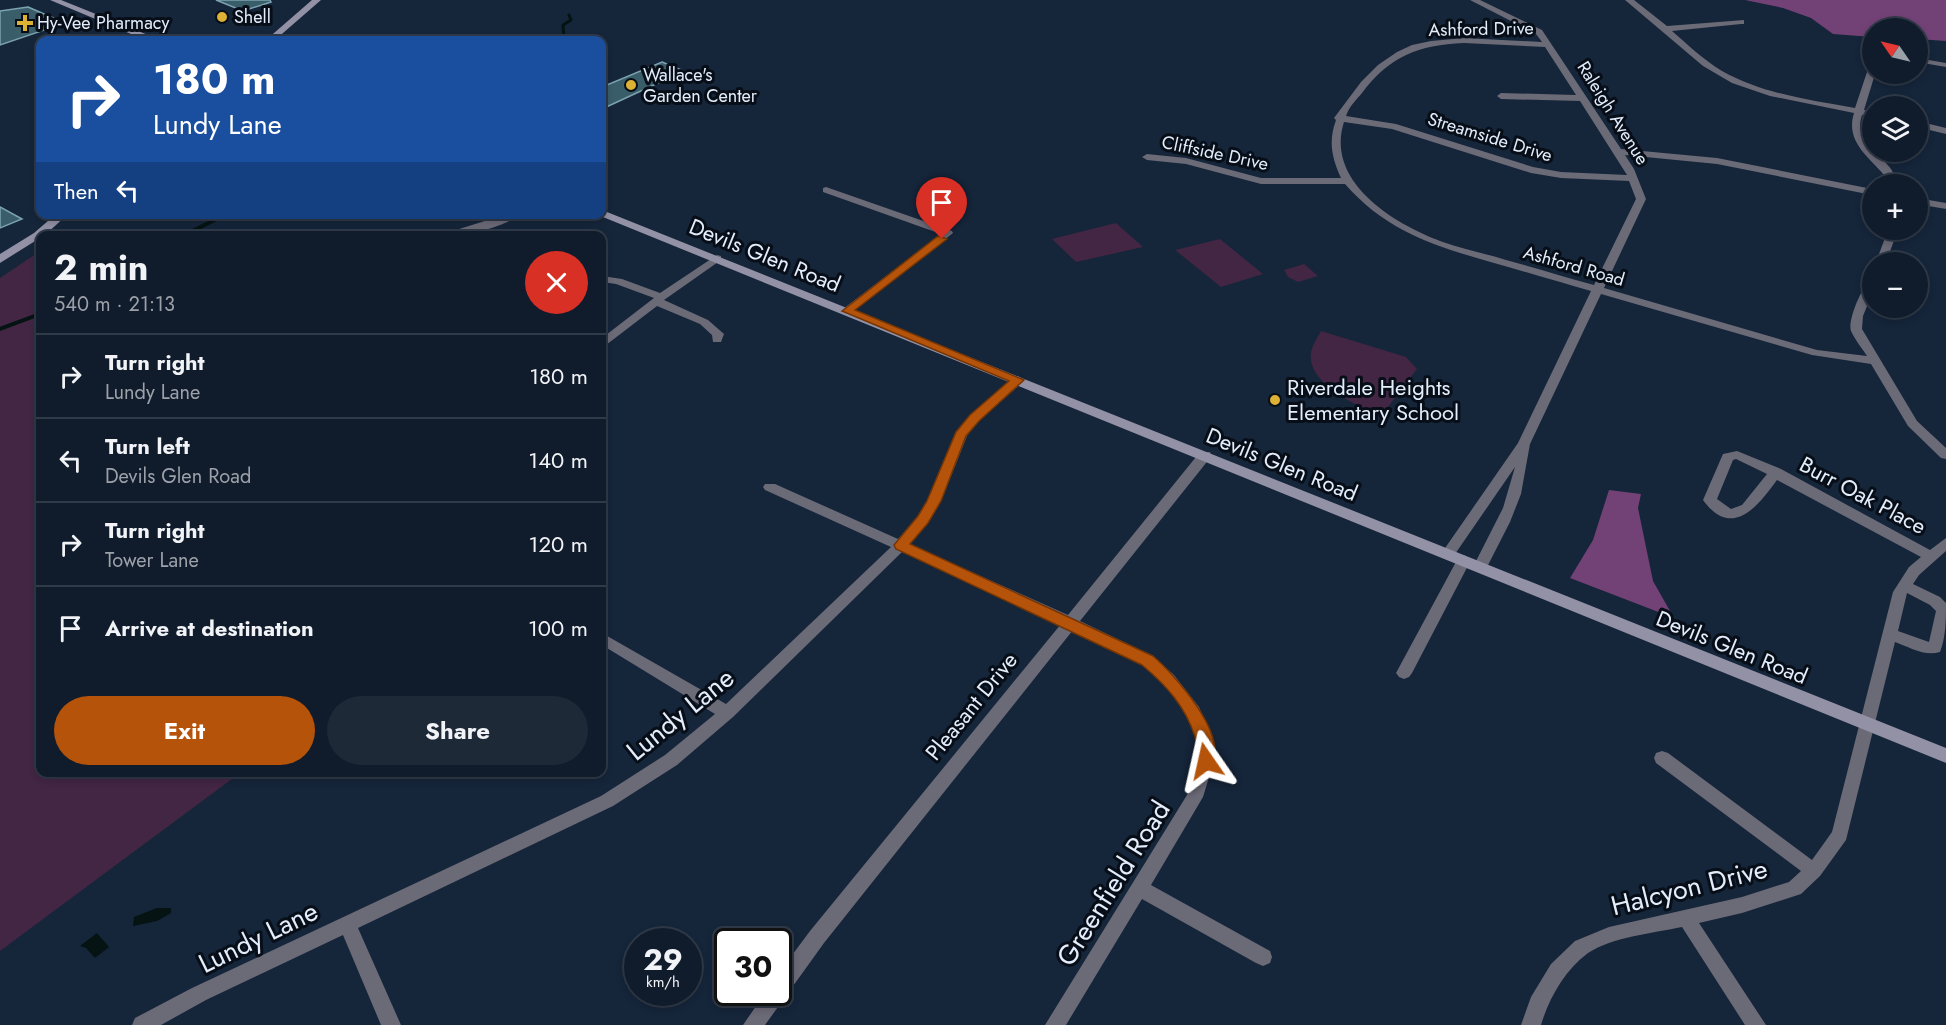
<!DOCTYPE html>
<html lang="en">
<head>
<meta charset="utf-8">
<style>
	:root { --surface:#101c2c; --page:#1e2938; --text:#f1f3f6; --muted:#9ca1a9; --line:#303a48; --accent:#b45309 }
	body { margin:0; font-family:Jost,sans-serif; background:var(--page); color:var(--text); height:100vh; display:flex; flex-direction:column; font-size:22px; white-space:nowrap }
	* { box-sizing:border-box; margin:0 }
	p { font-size:20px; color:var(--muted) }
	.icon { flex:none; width:33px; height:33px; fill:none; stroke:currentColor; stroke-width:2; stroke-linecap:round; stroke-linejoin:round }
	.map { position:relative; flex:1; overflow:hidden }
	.sheet { position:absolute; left:36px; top:231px; width:570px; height:546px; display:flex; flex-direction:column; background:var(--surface); border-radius:12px; box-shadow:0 3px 9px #0003,0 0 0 2px var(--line) }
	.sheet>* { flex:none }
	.guide { position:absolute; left:36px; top:36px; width:570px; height:183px; border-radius:12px; box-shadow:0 3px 9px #0003,0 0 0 2px var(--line); background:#1a4fa0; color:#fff; overflow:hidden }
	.needle { width:39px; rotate:304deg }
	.controls { position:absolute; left:1862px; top:18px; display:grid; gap:12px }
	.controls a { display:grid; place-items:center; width:66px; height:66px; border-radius:50%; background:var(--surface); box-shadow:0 3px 9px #0003,0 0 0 2px var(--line); font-size:30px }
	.speed { position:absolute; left:624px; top:928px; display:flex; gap:12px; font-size:30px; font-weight:700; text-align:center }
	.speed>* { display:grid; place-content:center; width:78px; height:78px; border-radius:50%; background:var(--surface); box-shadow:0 3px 9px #0003,0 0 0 2px var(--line); line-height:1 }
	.speed small { font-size:15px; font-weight:400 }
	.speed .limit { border:3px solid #111; border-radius:9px; background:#fff; color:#111 }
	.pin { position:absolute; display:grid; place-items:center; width:51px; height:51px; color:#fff; margin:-62px -26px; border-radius:50% 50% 50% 0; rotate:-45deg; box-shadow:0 0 6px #0007 }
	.pin .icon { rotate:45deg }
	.me { position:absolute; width:66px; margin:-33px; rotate:349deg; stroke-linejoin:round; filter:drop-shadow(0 0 4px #0008) }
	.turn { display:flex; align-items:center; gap:21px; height:126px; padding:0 18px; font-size:27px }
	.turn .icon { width:78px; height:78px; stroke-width:2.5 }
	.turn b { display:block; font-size:42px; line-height:51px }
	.then { display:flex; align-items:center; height:57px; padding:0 18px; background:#0003; gap:12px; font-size:22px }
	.round { display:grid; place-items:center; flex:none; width:63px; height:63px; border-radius:32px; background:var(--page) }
	.summary { display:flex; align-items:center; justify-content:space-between; height:102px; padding:0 18px }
	h1 { font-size:36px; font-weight:700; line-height:45px }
	.action { display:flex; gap:12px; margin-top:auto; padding:12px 18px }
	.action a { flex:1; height:69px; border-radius:36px; background:var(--accent); color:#fff; font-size:24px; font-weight:700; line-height:69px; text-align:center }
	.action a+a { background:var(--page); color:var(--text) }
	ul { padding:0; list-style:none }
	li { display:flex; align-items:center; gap:18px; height:84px; padding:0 18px; border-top:2px solid var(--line) }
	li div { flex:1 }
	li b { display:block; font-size:22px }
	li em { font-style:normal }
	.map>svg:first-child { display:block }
</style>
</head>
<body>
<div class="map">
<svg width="1946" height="1025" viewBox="0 0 1946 1025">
	<rect width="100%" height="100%" fill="#15253a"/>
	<path fill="#422644" d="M1116 223 1143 247 1076 262 1052 239Z
		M1220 239 1263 274 1221 287 1175 250Z
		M40 251V772L240 773 0 951V278Z
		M1304 264 1318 276 1298 282 1288 277 1284 270Z
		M1321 331 1406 357 1417 369 1381 416C1359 407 1306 383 1311 353 1312 345 1318 337 1321 331Z"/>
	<path fill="#724176" d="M1745 0H1946V41L1917 39V28H1872V37L1833 34 1811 18 1783 8Z
		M1609 490 1641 494 1638 508 1653 581 1674 618 1570 578 1593 540Z"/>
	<path fill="#051312" d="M157 908H171V913L157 921 133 926 134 917Z
		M97 933 109 947 95 958 86 948 80 946Z"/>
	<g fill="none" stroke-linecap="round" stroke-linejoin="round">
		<path stroke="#051312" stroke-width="3" d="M564 40 563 25 571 20 569 15"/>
		<path stroke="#051312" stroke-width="4" d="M182 236 227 214
			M0 329 40 314"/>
	</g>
	<path fill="#3a5d6a" stroke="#7ca2b0" stroke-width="1.5" d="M216 0H270L271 2 243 11Z
		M28 7 65 23 0 45V11Z
		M662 62 684 71 602 109V87Z
		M0 207 22 219 0 228Z"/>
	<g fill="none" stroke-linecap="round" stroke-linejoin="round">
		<path fill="#6b6a77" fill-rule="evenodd" d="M1470 0H1480L1542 30 1621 149 1717 158 1872 189V195L1717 164 1625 155 1634 169 1646 199 1604 288 1817 350 1867 356C1862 348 1855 340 1851 331 1847 321 1863 283 1872 279V294L1863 316 1862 329 1917 421 1946 448V459L1941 458 1908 426 1871 364 1812 355 1601 294 1530 444 1521 494 1510 522 1485 571 1480 572 1473 567 1503 508 1515 467 1453 557H1443L1441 554 1443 551 1518 443 1591 291C1559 282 1526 272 1494 263 1435 246 1387 232 1345 184H1261L1186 164 1147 160 1142 157 1147 154 1186 158 1261 178H1341C1332 158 1328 142 1336 120L1334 118 1361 82 1378 65 1397 52 1412 45 1431 41 1464 38 1542 42 1536 34ZM1464 43 1545 47 1576 95 1501 93 1497 96 1501 99 1580 101 1627 175 1561 172 1533 167 1396 124 1346 116C1349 107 1356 100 1362 93 1390 56 1418 45 1464 43ZM1344 122 1392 129 1531 173 1561 178 1629 181 1636 199 1594 285C1565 277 1536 268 1506 260 1484 253 1461 249 1440 241 1392 223 1325 181 1344 122Z
			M1625 0H1634L1667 26 1744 20V24H1741L1672 31C1688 45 1704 60 1722 71 1763 94 1810 100 1855 108L1868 69 1872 67V74H1875L1864 110 1872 111V117L1862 115C1851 150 1893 154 1897 184H1888L1886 177C1869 157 1845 142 1854 113L1770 96 1732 83 1703 66Z
			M1917 58 1946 63V67L1917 62Z
			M1917 121 1946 128V134L1917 127Z
			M826 187 952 231 953 233 851 313H843V309L941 234 823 192V188Z
			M1917 198 1946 203V209L1917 204Z
			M507 214H521C499 230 463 236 437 236Z
			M1888 230H1898L1886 262H1876Z
			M717 255 721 256V260L664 300 708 320 724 334 721 342H713L712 335 700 324 657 306 606 345 602 346V338L654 298 616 284 602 282V276L622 279 660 293Z
			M1018 376 1024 380 1022 383 978 421 967 436 941 501 928 522 909 544 1068 615 1200 452H1210L1211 455 1210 458 1080 621 1153 656 1174 675 1199 707 1212 740 1214 761 1203 797 1151 885 1270 951 1272 957 1270 963 1263 966 1256 963 1142 899 1066 1025H1045L1187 795C1191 784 1197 771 1198 759 1199 723 1172 686 1144 665 1126 652 1094 640 1073 630L824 943 765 1025H743L765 993H778V974L810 931 1061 624 902 552 733 717 677 765 613 806 358 928 401 1025H381L343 935 206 1000 161 1025H132L135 1018 192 988 601 796 665 755 715 714 602 645V633L726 704 891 547 765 490 763 487 765 484H775L898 539 918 516 927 501 957 432 970 415 1014 377Z
			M1737 451 1781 469 1930 550 1946 538V551L1919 575 1913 584 1940 597 1946 603C1946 619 1946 637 1940 652 1925 657 1909 647 1895 642L1846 840 1820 876 1801 894 1742 913 1699 923 1766 1025H1745L1682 927C1654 933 1612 937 1588 953 1565 970 1549 998 1541 1025H1521L1531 997 1551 964 1575 941 1609 927 1742 897 1789 882 1801 871 1656 763 1654 758 1656 753 1662 751 1668 753 1812 860 1832 832 1893 592 1909 567 1921 557 1777 480C1758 506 1732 540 1703 500L1723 454ZM1736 459 1767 474 1742 505 1731 509 1717 499 1733 460ZM1907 593 1930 605 1936 611 1929 642 1898 631Z
			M1464 555 1471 560 1412 673 1409 677 1404 679 1399 677 1396 673 1457 560Z"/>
		<path fill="#9391a6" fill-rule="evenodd" d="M50 0H61L148 35 172 40 143 39Z
			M312 0H321L275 40H266Z
			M602 210 1946 748V763L598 215 602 214Z
			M56 214H68L44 236H40V238L0 263V254L34 233Z"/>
	</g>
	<path fill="#b45309" stroke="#753606" stroke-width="1.5" d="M938 236 947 239 855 310 1024 380 979 421 966 436 941 501 928 523 910 544 1153 656C1175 675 1228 734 1212 765H1201C1196 757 1198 747 1195 737 1186 707 1166 685 1142 665L896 549 894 545 918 516 927 501 956 432 970 415 1009 381 842 311Z"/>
	<g fill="#ddb133" stroke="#070e17" stroke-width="2">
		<circle cx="222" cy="17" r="6"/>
		<path d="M22 14h6v6h6v6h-6v6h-6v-6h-6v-6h6z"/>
		<circle cx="631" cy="85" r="6"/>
		<circle cx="1275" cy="400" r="6"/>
	</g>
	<g text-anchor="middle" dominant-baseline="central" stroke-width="6" stroke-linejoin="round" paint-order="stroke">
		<g font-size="18" fill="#e3edfc" stroke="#070e17" text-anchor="start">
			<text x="234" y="17">Shell</text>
			<text x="37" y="23">Hy-Vee Pharmacy</text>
			<text x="643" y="75">Wallace's<tspan x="643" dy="21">Garden Center</tspan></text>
		</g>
		<g font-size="18" fill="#e3edfc" stroke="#070e17">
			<text transform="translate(1481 29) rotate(-1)">Ashford Drive</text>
			<text transform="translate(1613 113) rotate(58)">Raleigh Avenue</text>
			<text transform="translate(1490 137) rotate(17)">Streamside Drive</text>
			<text transform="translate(1215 153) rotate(12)">Cliffside Drive</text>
			<text transform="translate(1574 266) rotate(16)">Ashford Road</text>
		</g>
		<g font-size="22" fill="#e3edfc" stroke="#070e17">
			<text transform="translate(765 255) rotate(22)">Devils Glen Road</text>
			<text transform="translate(1282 464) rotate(22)">Devils Glen Road</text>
			<text transform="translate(1863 495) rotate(28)">Burr Oak Place</text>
			<text transform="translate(1732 647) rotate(22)">Devils Glen Road</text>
			<text transform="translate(971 706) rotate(-51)">Pleasant Drive</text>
		</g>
		<g font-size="22" fill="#e3edfc" stroke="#070e17" text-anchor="start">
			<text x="1287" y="387">Riverdale Heights<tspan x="1287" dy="25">Elementary School</tspan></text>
		</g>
		<g font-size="27" fill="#e3edfc" stroke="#070e17">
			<text transform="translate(680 714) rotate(-39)">Lundy Lane</text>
			<text transform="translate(1113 883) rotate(-58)">Greenfield Road</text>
			<text transform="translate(1689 887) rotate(-14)">Halcyon Drive</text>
			<text transform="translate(258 937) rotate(-26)">Lundy Lane</text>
		</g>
	</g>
</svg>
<div class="controls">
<a><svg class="needle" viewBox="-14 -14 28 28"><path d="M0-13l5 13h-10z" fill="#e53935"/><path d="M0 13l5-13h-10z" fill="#9ca1a9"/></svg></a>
<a><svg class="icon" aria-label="layers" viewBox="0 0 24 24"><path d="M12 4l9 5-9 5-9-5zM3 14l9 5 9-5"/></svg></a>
<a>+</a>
<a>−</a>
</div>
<div class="speed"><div>29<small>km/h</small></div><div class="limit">30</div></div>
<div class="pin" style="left:942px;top:239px;background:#d93025"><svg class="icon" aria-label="arrive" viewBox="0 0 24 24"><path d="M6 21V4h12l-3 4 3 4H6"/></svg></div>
<svg class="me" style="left:1206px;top:761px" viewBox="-20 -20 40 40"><path d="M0-17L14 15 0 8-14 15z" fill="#b45309" stroke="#fff" stroke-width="4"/></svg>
<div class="guide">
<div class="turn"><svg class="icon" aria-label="right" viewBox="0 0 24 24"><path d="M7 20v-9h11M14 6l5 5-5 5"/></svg><div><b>180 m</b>Lundy Lane</div></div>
<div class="then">Then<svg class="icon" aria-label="left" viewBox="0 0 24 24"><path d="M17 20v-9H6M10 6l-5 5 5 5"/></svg></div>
</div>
<section class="sheet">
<div class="summary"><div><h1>2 min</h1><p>540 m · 21:13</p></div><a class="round" style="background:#d93025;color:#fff"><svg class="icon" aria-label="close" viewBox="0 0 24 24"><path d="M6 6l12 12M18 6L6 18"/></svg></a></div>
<ul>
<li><svg class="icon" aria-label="right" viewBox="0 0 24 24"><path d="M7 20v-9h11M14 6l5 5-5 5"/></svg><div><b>Turn right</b><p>Lundy Lane</p></div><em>180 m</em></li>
<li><svg class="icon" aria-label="left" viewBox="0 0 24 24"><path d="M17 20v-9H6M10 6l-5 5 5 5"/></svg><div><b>Turn left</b><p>Devils Glen Road</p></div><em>140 m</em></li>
<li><svg class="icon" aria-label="right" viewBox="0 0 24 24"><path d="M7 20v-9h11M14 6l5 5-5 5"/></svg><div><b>Turn right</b><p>Tower Lane</p></div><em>120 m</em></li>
<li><svg class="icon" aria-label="arrive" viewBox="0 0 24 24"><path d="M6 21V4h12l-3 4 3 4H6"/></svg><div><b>Arrive at destination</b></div><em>100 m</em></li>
</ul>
<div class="action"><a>Exit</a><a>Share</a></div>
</section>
</div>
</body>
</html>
